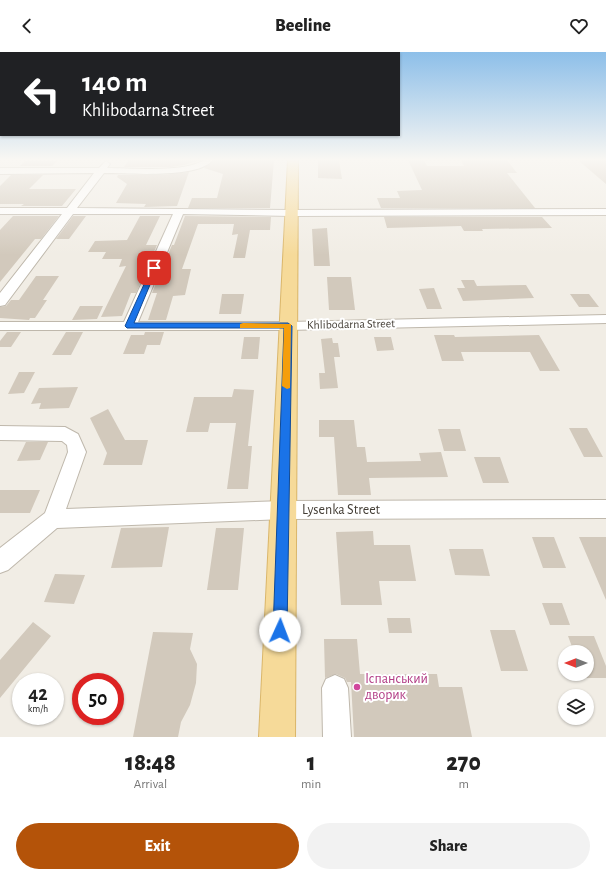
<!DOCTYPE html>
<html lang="en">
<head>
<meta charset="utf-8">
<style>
	:root { --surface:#fff; --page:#f2f2f2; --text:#222; --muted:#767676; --accent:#b45309 }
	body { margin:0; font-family:"Alegreya Sans",sans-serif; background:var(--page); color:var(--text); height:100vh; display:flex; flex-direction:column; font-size:15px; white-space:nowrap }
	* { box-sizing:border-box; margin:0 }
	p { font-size:13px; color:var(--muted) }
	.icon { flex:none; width:22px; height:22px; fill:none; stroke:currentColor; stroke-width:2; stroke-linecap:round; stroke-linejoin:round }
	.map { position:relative; height:685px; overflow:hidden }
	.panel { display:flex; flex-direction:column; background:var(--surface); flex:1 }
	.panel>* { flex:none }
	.top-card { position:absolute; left:0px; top:0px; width:400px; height:84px; box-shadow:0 1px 3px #0004; background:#202124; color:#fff; overflow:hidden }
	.needle { width:26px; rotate:270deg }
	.controls { position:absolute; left:558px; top:593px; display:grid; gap:8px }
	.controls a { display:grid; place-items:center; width:36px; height:36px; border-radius:50%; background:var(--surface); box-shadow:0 1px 3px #0004; font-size:20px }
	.speed { position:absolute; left:12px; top:621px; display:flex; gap:8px; font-size:20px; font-weight:700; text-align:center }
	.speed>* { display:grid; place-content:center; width:52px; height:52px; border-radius:50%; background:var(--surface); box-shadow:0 1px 3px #0004; line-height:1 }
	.speed small { font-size:10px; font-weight:400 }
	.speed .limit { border:6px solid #d22; background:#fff; color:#111 }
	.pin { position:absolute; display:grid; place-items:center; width:34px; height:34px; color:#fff; margin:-17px; border-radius:8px; box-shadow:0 2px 6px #0006 }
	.me { position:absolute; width:44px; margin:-22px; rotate:2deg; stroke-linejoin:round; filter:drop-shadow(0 0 3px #0008) }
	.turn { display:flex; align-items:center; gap:14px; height:84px; padding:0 16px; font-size:18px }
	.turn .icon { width:52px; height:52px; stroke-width:2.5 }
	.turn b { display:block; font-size:28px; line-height:34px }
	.eta { display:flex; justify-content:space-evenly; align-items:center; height:68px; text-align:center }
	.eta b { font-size:24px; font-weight:800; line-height:28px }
	.cta { display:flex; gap:8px; margin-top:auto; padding:8px 16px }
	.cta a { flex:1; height:46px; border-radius:24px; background:var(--accent); color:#fff; font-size:16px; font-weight:800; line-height:46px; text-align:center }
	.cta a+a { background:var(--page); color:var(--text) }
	header { display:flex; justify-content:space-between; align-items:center; height:52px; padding:0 16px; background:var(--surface); font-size:18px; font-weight:800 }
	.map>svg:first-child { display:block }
</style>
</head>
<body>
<header><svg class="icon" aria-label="back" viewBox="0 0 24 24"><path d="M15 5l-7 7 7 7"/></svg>Beeline<svg class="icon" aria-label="heart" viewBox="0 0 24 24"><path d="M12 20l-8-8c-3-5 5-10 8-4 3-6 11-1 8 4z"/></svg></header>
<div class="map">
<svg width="606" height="685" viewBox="0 0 606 685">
	<rect width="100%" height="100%" fill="#f1ede5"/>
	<path fill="#d2c9bc" d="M129 108H201L184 113 171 115H124Z
		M214 108H274L270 156H188L192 146H217L223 122 204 116Z
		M318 108H339L342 127 318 126Z
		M408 108H424L427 114H464L461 108H507L517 121H507L535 156H381L377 146H400L397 139 422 138Z
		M578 108H606V132Z
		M25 109H57L52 114H20Z
		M189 120 177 154 144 155 146 152 116 151 127 132 117 125 118 123H162Z
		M11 123H43L29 137H76L62 154H21L24 152H0V134Z
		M13 164H59L41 187H35L0 230V178Z
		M73 164H86L69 187H56Z
		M140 164H160L146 193H157L136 241H131L122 264 101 265 126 214 119 215 122 207H102L106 200H88L95 189 127 188Z
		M185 164 271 165 270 178H250L245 206H233L238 182 232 183 234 172H198L182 217H191L185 243 173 244 166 268H148L157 241H152L172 193H174Z
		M384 165H542L552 176 482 177 483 179H464L461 174 387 176Z
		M327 176 330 214H314L312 177Z
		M36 224H59L43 248H47L35 266H30L29 268 0 266V255L6 254 11 248H19Z
		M327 225H351L355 258H329Z
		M461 228H474L477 234 526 233 534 246 463 249 457 236H465Z
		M434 236 442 257H427L419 237Z
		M222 242H244L241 262H219Z
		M570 242H589L599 255H579Z
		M80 254H103L97 267 72 268Z
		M7 280H21L11 295H0V289Z
		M66 280H83L71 303H52Z
		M145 280H164L160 293H147L144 302H123L131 283H144Z
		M434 283H454L455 285 539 283 560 319H540L530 300H461L464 309H442Z
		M244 285H260L258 307H241Z
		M374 285H391L394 298 377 299Z
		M332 286 333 291H338L340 305H334L338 336 320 337 319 321H325L321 287Z
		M19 320H35L24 341 8 342Z
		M78 335 69 356 39 357 41 351 31 352 39 336Z
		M234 337 254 338 248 394H252L248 437H227L236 371H210L208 380H186L194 345H232Z
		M108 357 125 388H148L142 413H103L107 401 90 366Z
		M319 368H354L357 395H365L367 410 421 409 419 401 441 400 448 425 369 426 371 443H338L334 385H319Z
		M569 376H587L603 405H584Z
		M438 377H460L466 399H444Z
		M26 390H48L40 408 17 409Z
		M474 405H500L509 431H483Z
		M0 438H40L30 461H0Z
		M169 475 162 515 111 516 121 476Z
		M216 476H244L238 538H207Z
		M373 479 374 493H410L416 529H379L382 553H341L336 480Z
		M532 485H554L566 516H543Z
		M579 485H606V548Z
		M449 497H483L490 524 455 523Z
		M55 522 85 523 74 552 44 550Z
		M542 551H562L570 573H550Z
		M387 566H410L412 581H389Z
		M33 570 51 584 0 646V608Z
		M490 578H515L528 619H501Z
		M153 580 193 581 190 597 197 612 196 631 190 653 181 670 178 685H133Z
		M568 584H594L606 614V626H584L582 622H587V600H574Z
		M324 587H357L360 622H437L439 635H462L472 685H354L351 630H347L345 626 336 622 325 626Z"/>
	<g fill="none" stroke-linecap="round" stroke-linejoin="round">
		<g stroke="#bfb8ac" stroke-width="2">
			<path id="minor" d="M204 108H213C197 127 129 121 104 121L77 156 291 158 606 157V163L291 164 183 162 138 270H288L606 263V271L288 278H0V270H124L173 162H73L5 253 0 254V241L62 162H0V156H67L94 121 0 122V116H99L106 109 110 112 107 116C133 116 184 121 204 108Z
				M0 374 65 375 78 382 86 400 66 457 284 449 606 448V466L284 467 57 476 8 518 0 521V496L45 461 68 400 67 393 62 389 0 388Z
				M335 623 344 627 348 636 351 685H323L322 636 326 627Z"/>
		</g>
		<g stroke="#dab66a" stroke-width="2">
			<path id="major" d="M288 108H298L295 685H259Z"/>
		</g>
		<use href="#minor" fill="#fff" fill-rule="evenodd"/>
		<use href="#major" fill="#f6da99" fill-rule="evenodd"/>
	</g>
	<linearGradient id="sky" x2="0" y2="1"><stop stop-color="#8dbfe9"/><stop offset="0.53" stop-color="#f9f7f3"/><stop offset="1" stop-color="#f9f7f3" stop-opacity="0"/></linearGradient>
	<rect width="606" height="203" fill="url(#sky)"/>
	<path fill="#1a73e8" stroke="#114b97" d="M152 215 157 216 134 271H288L292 274 287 579 285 584 280 586 275 584 273 579 284 276H127L125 274Z"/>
	<path fill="#f59e0b" d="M243 271 291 272 290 336 287 337 282 334 284 276H240V272Z"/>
	<circle fill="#d1479c" stroke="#fff" stroke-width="1.5" cx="357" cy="635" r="4"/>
	<g text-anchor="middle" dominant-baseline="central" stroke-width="4" stroke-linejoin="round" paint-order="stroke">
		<g font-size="12" fill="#433d35" stroke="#fff">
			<text transform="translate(351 272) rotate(-1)">Khlibodarna Street</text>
		</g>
		<g font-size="14" fill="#433d35" stroke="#fff">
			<text x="341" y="458">Lysenka Street</text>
		</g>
		<g font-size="14" fill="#b23c85" stroke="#fff" text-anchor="start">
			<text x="365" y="627">Іспанський<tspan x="365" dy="16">дворик</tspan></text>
		</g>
	</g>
</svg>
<div class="controls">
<a><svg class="needle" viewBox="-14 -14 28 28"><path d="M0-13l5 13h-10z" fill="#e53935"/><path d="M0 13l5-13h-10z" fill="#767676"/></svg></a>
<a><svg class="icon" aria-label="layers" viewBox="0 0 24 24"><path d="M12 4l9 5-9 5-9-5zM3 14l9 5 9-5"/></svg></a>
</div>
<div class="speed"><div>42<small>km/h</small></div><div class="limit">50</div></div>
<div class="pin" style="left:154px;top:216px;background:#d93025"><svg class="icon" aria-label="arrive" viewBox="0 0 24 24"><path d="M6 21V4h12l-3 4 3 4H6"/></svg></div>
<svg class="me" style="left:280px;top:579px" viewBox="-20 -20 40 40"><circle r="19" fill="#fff"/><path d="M0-13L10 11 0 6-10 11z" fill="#1a73e8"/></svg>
<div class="top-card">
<div class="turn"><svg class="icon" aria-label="left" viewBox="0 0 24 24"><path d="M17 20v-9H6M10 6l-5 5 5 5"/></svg><div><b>140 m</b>Khlibodarna Street</div></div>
</div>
</div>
<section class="panel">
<div class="eta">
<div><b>18:48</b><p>Arrival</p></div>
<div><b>1</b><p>min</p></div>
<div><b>270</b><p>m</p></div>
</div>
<div class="cta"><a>Exit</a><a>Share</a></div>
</section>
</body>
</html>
